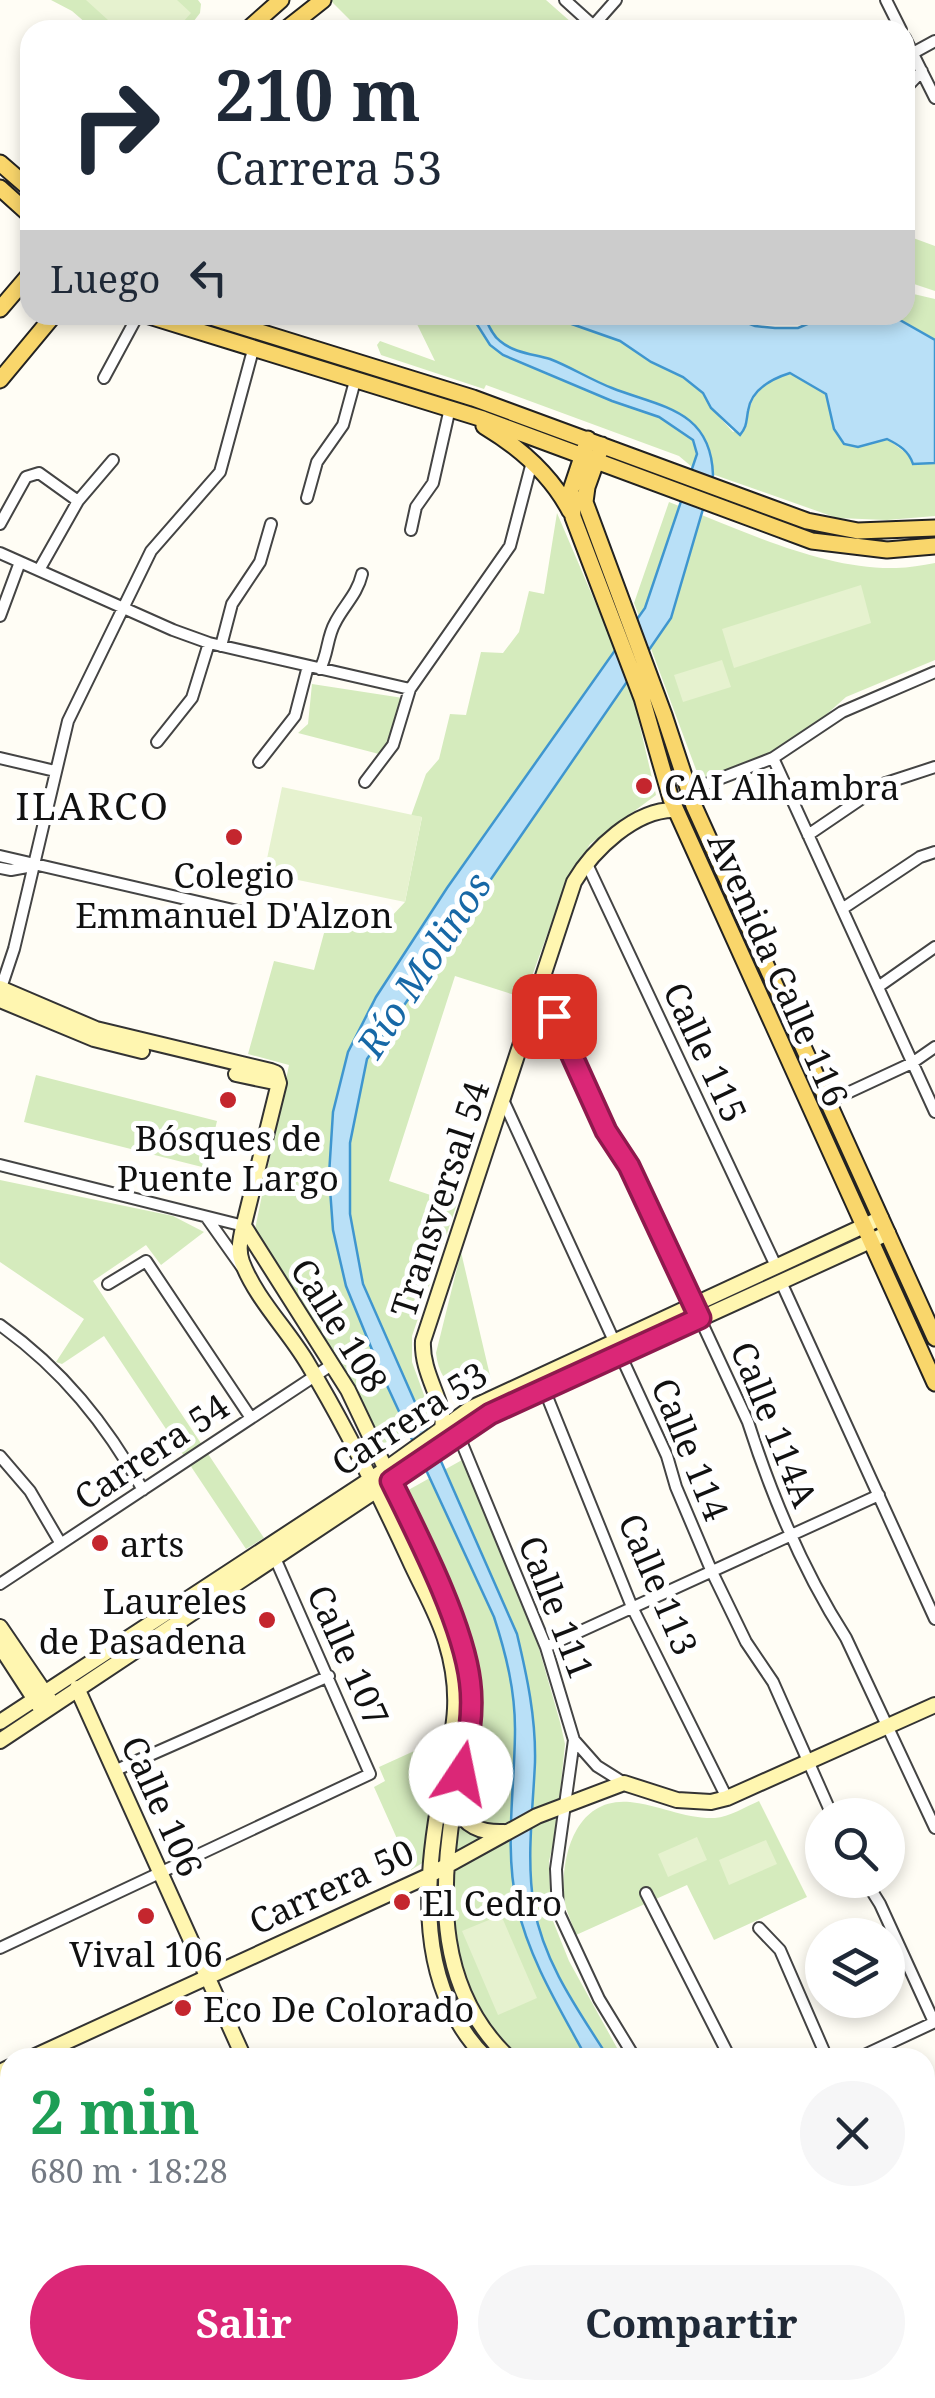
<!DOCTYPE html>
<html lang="es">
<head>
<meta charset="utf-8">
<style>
	:root { --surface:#fff; --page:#f6f6f7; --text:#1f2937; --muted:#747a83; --accent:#db2777 }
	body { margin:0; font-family:"Noto Serif",serif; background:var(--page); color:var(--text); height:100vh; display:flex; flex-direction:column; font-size:38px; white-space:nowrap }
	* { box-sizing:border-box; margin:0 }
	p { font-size:32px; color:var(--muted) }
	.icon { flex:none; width:55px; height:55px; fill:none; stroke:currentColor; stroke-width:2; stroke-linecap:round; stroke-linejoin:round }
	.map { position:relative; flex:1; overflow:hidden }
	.sheet { position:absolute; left:0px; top:2048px; width:935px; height:352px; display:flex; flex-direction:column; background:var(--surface); border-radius:30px 30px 0 0; box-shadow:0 5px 15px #0003 }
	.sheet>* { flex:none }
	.top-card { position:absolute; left:20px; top:20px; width:895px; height:305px; border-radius:30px; box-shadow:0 5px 15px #0003; background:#fff; color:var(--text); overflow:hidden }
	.buttons { position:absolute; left:805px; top:1798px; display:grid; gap:20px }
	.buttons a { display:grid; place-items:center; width:100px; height:100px; border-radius:50%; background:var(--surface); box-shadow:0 5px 15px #0003; font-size:50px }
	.pin { position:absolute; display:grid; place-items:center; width:85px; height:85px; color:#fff; margin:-42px; border-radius:20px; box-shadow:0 5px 15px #0006 }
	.me { position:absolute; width:110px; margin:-55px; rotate:11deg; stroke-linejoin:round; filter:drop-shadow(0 0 8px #0008) }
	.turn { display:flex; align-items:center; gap:35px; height:210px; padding:0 30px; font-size:45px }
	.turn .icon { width:130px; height:130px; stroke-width:2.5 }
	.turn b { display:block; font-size:70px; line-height:85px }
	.then { display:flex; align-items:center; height:95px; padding:0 30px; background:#0003; gap:20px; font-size:38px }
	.round { display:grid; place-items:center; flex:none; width:105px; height:105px; border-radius:52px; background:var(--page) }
	.summary { display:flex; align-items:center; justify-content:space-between; height:170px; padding:0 30px }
	h1 { font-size:60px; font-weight:700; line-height:75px; color:#1e9e55 }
	.cta { display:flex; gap:20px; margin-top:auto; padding:20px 30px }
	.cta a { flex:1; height:115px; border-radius:60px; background:var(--accent); color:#fff; font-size:40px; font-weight:700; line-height:115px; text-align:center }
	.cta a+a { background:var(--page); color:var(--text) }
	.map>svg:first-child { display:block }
</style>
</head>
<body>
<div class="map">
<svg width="935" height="2398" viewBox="0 0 935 2398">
	<rect width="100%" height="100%" fill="#fffdf5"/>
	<path fill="#d5ebbd" d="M51 0H198L201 4 200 13 187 30H94L72 11Z
		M330 0H546L580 30H456L433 27 371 30 354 24Z
		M905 235 935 246V291L905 281Z
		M905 292 935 299V340L891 315H905Z
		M409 315H546L620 341 651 362 683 377 703 393 711 408 733 432 747 425C748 396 763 382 790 372L826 394 834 429 858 447 887 439 910 456 935 463V516L887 520 837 518 692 467 679 456 486 385 484 389 381 355 377 345 380 341 435 361 416 322Z
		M669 502C737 528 822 570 896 568 909 568 922 565 935 563V660L846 697 800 738 767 757 701 783 634 603Z
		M557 513 630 684 656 795 590 844 564 888 524 998 455 976 389 1181 457 1204 412 1336V1362L432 1417 387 1451C347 1374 298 1303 255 1229L289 1065 248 1054 274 961 314 970 327 922 376 933 405 902 422 817 411 816 426 774 439 759 450 714 466 715 481 652 503 653 519 632 529 591 544 594Z
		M312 684 403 698 390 739 379 754 298 733 308 724Z
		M36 1075 217 1121 206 1168 24 1122Z
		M0 1180 173 1216 204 1232 161 1265 146 1245 93 1281 264 1538 246 1549 104 1336 62 1364 56 1362 84 1319 0 1262Z
		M461 1252 491 1380 463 1395C446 1385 438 1372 436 1353Z
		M462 1460 538 1645 560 1722 565 1744 556 1832 549 1861 551 1916 569 1961 622 2057H515C470 2017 441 1927 450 1868 458 1810 481 1753 476 1694 470 1624 433 1556 403 1493Z
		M445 1737 424 1862 411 1870 374 1787 385 1781 379 1767Z
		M759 1801 807 1897 714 1940 687 1885 576 1935C572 1923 565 1909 564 1897 561 1853 577 1797 630 1802 659 1805 685 1819 715 1818 729 1817 745 1807 759 1801Z"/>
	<path fill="#e6f2cf" d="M86 0H177L191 13 176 30H119Z
		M861 585 871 623 734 668 722 629Z
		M722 660 731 687 683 702 674 675Z
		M282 787 422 817 405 902 264 873Z
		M697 1837 707 1860 668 1877 658 1854Z
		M766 1840 777 1864 729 1885 719 1860Z
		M501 1915 537 1998 498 2015 462 1931Z"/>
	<path fill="#b9e0f7" stroke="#3f96cf" stroke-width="2.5" d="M471 315H484C488 324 492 335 500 341 514 353 533 354 550 359 571 367 591 380 612 388 660 407 711 409 713 475L671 618 367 1059 350 1143V1214L363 1284 517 1634C527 1676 536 1718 535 1762 533 1810 526 1859 534 1907 544 1963 578 2010 608 2057H586C560 2009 529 1959 517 1905 504 1848 515 1787 515 1729 515 1690 506 1654 494 1617L384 1379 346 1286 333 1230 329 1175 333 1112 348 1052 376 997 447 888 645 608 697 454 693 440 659 417 612 401 503 355 490 345Z
		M546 315H727L755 326 775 328H798L829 315H891L935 340V463L913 464C909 451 899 445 887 439L858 447 844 444 834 429 826 394 790 373C771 379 751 390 748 411 746 423 747 426 740 435L711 408 703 393 683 377 651 362 620 341Z"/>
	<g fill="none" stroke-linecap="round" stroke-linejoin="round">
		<g stroke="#444" stroke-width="14">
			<path id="street" d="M565 0 598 30
				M886 0 901 30
				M593 26 616 0
				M905 38 935 98
				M913 53 935 41
				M905 89 922 71
				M104 378 138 315
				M307 498 317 462 343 425 355 381
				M0 524 26 477 39 473 78 501
				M411 530 416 507 433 483 450 408
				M0 553 173 630 209 643 410 689
				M39 570 78 501 113 460
				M0 616 20 562
				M221 646 232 604 260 562 271 524
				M320 669C328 654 327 637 335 623 344 605 357 595 362 574
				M157 742 192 698 209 643
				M0 758 55 771
				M773 758 935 1112
				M259 762 295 716 308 666
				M365 782 393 745 410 689 510 546 532 462
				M688 791 773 758 842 712 935 672
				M808 835 883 784 935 767
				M0 856 242 912
				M586 862 776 1266
				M0 868 11 870 27 867
				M842 909 920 857 935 852
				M541 986 606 1131 629 1166 748 1422C772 1497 803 1571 846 1638L935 1828
				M878 987 935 947
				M0 991 14 949 68 721 151 551 220 472 253 350
				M504 1102 667 1456 676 1487 712 1572 746 1642 773 1682 832 1815
				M828 1102 912 1063 935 1047
				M0 1165 244 1226
				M207 1218 241 1266
				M781 1282 935 1619
				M108 1284 146 1261 251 1418
				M0 1325C62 1369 106 1424 143 1490
				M544 1389 632 1607 727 1798
				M458 1434 546 1647 574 1740 597 1766 624 1783
				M0 1456 30 1491 61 1544
				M391 1481C418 1539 463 1620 470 1683 475 1724 463 1765 454 1805
				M0 1584 333 1364
				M546 1647 879 1495
				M574 1740 556 1869 558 1911 599 1999 635 2058
				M114 1771 329 1676
				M865 1880 880 1904 934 2022
				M646 1893 730 2058
				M759 1928 780 1950 827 2058
				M0 1948 370 1774 275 1558
				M858 2058 935 2022
				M0 2190 10 2185
				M0 2298 10 2293
				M0 2303 10 2325
				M925 2335 935 2338
				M40 2390 43 2398
				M185 2390 189 2398
				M290 2390 294 2398
				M135 2398 154 2390"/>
		</g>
		<g stroke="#333" stroke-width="18">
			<path id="secondary" d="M0 988 96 1029 271 1071 276 1073 279 1083
				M0 1000 94 1039 142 1051
				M236 1074 279 1083
				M279 1083 242 1232C240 1242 238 1251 242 1262 256 1299 288 1330 308 1364 346 1427 378 1492 409 1559 421 1586 438 1614 446 1642 464 1700 452 1736 441 1792 424 1881 415 1987 486 2058
				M244 1226 348 1390 389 1476
				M442 1428C447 1404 421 1375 423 1341L574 882C593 850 635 809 675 810
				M0 1627 49 1699
				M0 1646 39 1706
				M77 1688 244 2058
				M0 1722 386 1469 471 1408 881 1218
				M0 1741 491 1414 888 1233
				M454 1805C439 1896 437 1990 509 2058
				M454 1805C465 1826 480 1833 504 1832
				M31 2058 428 1876 537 1816 624 1783 677 1800 711 1802 727 1798 935 1705
				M0 2072 10 2067
				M396 2390 399 2398
				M664 2390 666 2398
				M681 2390 683 2398"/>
		</g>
		<g stroke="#222" stroke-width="19">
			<path id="primary" d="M247 30 281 0
				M285 30 323 0
				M0 163 30 189
				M0 188 30 215
				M0 309 30 274
				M146 315 483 419 812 541 887 550 935 546
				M205 315 473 398 807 521 858 531 935 528
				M0 380 54 315
				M484 426C519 447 551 475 570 511
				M588 439 571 490 573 517 642 698 671 799 935 1383
				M602 445 587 487 585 502 664 715 694 806 935 1338"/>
		</g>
		<use href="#street" stroke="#fff" stroke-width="10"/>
		<use href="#secondary" stroke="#fff6b0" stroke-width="14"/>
		<use href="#primary" stroke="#f9d66b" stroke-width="15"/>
	</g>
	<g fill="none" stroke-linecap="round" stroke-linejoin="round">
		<g stroke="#8e194d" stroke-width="25">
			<path id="route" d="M461 1774C468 1744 474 1713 470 1682 463 1623 418 1536 391 1481L490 1414 700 1318 629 1166 606 1131 554 1016"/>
		</g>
		<use href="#route" stroke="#db2777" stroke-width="18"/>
	</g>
	<g fill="#c4262e" stroke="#fff" stroke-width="4">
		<circle cx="644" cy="786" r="10"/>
		<circle cx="234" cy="837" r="10"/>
		<circle cx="228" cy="1100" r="10"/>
		<circle cx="100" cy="1543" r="10"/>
		<circle cx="267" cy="1620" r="10"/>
		<circle cx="402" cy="1902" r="10"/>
		<circle cx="146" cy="1916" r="10"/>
		<circle cx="183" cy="2008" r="10"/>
	</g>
	<g text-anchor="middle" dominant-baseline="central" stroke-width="10" stroke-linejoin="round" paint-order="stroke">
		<g font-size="35" fill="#111" stroke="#fff" text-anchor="start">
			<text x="664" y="786">CAI Alhambra</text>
			<text x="234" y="874" text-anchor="middle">Colegio<tspan x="234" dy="40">Emmanuel D'Alzon</tspan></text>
			<text x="228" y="1137" text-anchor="middle">Bósques de<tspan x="228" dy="40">Puente Largo</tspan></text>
			<text x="120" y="1543">arts</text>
			<text x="247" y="1600" text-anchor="end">Laureles<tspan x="247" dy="40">de Pasadena</tspan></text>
			<text x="422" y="1902">El Cedro</text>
			<text x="146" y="1953" text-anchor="middle">Vival 106</text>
			<text x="203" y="2008">Eco De Colorado</text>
		</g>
		<g font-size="35" fill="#111" stroke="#fff">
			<text transform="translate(779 969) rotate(66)">Avenida Calle 116</text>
			<text transform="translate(706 1052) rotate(65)">Calle 115</text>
			<text transform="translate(439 1199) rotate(-72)">Transversal 54</text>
			<text transform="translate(340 1325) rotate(58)">Calle 108</text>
			<text transform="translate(409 1418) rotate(-33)">Carrera 53</text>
			<text transform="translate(775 1424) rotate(68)">Calle 114A</text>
			<text transform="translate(691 1449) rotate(68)">Calle 114</text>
			<text transform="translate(151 1451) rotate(-34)">Carrera 54</text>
			<text transform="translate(659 1584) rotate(67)">Calle 113</text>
			<text transform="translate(557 1607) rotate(69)">Calle 111</text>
			<text transform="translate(349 1655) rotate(66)">Calle 107</text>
			<text transform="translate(163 1806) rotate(66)">Calle 106</text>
			<text transform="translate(331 1886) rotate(-25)">Carrera 50</text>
		</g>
		<g font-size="38" letter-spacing="2.5" fill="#111" stroke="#fff">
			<text x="93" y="805">ILARCO</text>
		</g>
		<g font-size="38" font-style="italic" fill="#1768a6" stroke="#fff">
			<text transform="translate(423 964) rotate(-57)">Río Molinos</text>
		</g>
	</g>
</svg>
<div class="buttons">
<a><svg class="icon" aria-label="search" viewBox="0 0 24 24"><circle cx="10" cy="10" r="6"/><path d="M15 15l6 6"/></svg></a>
<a><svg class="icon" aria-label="layers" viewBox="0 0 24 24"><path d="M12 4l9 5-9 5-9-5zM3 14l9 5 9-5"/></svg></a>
</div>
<div class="pin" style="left:554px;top:1016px;background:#d93025"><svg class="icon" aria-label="arrive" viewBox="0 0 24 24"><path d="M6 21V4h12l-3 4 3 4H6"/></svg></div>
<svg class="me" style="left:461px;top:1774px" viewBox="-20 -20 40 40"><circle r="19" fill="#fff"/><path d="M0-13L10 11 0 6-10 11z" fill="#db2777"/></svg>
<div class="top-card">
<div class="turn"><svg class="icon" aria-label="right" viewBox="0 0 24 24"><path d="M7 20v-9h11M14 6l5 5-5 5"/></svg><div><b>210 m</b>Carrera 53</div></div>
<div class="then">Luego<svg class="icon" aria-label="left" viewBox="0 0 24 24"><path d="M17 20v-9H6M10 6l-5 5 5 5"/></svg></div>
</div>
<section class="sheet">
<div class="summary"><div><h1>2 min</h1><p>680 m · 18:28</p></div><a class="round"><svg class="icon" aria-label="close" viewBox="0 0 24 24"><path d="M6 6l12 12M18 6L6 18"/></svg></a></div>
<div class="cta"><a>Salir</a><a>Compartir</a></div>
</section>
</div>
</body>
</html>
